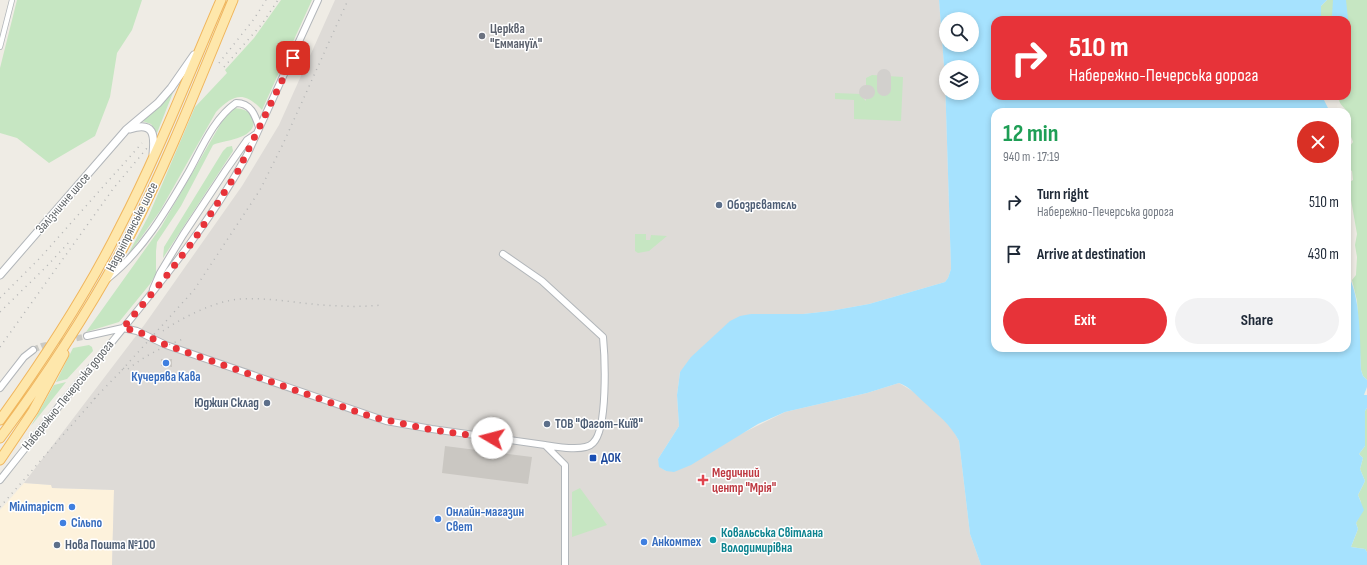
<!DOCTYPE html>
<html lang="en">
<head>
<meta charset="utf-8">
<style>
	:root { --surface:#fff; --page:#f2f2f3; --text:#1f2937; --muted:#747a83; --accent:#e73339 }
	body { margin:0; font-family:"Sofia Sans Condensed",sans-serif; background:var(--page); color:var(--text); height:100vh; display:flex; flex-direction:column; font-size:15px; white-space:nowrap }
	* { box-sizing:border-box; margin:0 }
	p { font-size:13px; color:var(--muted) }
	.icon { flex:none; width:22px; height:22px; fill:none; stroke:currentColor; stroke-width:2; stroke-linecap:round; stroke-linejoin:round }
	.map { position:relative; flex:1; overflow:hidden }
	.sheet { position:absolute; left:991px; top:108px; width:360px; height:244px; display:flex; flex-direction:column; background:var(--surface); border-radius:12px; box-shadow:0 2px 6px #0003 }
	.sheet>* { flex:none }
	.hud { position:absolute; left:991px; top:16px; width:360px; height:84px; border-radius:12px; box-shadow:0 2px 6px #0003; background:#e73339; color:#fff; overflow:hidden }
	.fabs { position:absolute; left:939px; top:12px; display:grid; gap:8px }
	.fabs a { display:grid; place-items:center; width:40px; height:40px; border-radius:50%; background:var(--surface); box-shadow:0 2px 6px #0003; font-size:20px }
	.pin { position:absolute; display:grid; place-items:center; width:34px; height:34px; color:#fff; margin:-17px; border-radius:8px; box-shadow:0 2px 6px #0006 }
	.me { position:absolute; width:44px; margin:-22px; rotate:278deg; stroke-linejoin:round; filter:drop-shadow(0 0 3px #0008) }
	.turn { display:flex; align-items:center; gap:14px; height:84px; padding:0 12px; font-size:18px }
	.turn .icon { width:52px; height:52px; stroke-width:2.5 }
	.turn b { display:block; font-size:28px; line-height:34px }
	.round { display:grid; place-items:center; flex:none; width:42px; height:42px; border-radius:21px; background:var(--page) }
	.summary { display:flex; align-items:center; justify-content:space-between; height:68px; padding:0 12px }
	h1 { font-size:24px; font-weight:700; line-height:30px; color:#1e9e55 }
	.action { display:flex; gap:8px; margin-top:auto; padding:8px 12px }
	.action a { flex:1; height:46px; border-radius:24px; background:var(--accent); color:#fff; font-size:16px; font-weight:700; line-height:46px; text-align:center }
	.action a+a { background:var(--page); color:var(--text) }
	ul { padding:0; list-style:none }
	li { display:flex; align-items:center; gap:12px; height:52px; padding:0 12px }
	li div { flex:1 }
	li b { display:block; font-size:15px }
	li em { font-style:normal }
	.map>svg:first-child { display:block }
</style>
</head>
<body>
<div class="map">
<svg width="1367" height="565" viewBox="0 0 1367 565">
	<rect width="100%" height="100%" fill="#efece5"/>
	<path fill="#fdf2dc" d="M24 483 52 485V488L114 490 112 565H0V510Z"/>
	<path fill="#dedbd7" d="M335 0H939L945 79 951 269 948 278 945 282 869 304 830 311 803 314H751L680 372 677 395 679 426 658 459 660 467 666 471 785 412 867 393 899 383 914 392 944 419 953 430 959 441 970 534 981 565H112L114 490 52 488 51 485 24 483 145 324 242 186 279 125Z"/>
	<path fill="#c6e6c2" d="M17 0H142L132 30 117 53 110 97 95 136 49 163 17 138 0 133V68Z
		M281 0H312L262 110C244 91 234 94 216 112L160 211 125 260 149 215 195 107 227 73 225 70 254 38Z
		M1327 0H1367V380L1363 376 1361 370 1357 301 1352 280 1356 275 1357 257 1355 245 1357 234 1348 183 1353 180 1352 171 1347 168V157L1351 154 1350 146 1353 142 1350 134 1351 128C1347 122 1349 119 1347 112 1346 108 1339 105 1339 99L1337 96H1347V20H1321V6Z
		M872 75 903 77 901 121 854 119V100L835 99V93L861 94V96L866 101V78Z
		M174 90 157 133 151 124 142 121Z
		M235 108C242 109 250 110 253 118 259 139 224 140 213 145L181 206 157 242 156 251V274L150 284 119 322 86 332 161 227 224 118Z
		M232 146 233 151 163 258 164 247 223 151 227 147Z
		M635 234H646V240H650L651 235 667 236 649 251 638 253 635 251Z
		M89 345 92 347 93 351 67 379 56 382 73 348Z
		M66 382 31 426 54 385Z
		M1367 408V552L1365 549 1351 547 1358 529 1356 523C1361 513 1364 506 1358 495L1365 481 1360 469 1363 458 1359 454 1365 446V411Z
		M580 488 607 525 572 537V492Z"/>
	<path fill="#a6e2fe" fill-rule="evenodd" d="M939 0H1327L1321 6V20H995V96H1325L1324 100 1330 112H995V348H1347V274C1361 294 1360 344 1361 370L1363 376 1367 380V387L1364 395H1367V408L1365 411V446L1359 454 1363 458 1360 469 1365 481 1358 495 1364 510 1356 523 1358 529 1351 547 1365 549 1367 552V565H981L970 534 959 441C950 424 940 417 926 404 917 396 910 387 899 383L867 393 785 412 758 424 691 465 674 472 666 471 659 467 658 459 679 426 677 395 680 372 691 357 730 321 740 316 751 314H803L830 311 869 304 945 282 948 278 951 269 945 79ZM946 19H972V45H946ZM946 67H972V93H946Z
		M1333 0H1346L1348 19 1347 21 1334 20 1332 16Z"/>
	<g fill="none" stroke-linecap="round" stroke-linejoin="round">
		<path stroke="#d2d0cd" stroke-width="14" d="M884 89V76
			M866 92H868"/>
	</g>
	<path fill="#cac7c2" d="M161 359H172V367L161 366Z
		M445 446 532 457 528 484 442 473Z"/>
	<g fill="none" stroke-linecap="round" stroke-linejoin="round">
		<path stroke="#cacac5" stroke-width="6" stroke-dasharray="6 3" stroke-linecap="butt" d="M33 350 42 346 87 336"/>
		<g stroke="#b2b6ba" stroke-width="6">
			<path id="pedestrian" d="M0 47 12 0"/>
		</g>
		<g stroke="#b2b6ba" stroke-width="8">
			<path id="minor" d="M503 254 542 281 603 337C605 357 608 429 593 443 585 452 557 447 545 445
				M107 279C142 252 166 211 188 173 201 150 213 119 236 103 251 103 255 115 259 127
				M153 289 160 273 183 235 226 170 247 140 256 134
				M87 336 123 328 137 331 166 345 386 421 432 429 545 445 565 465V565
				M0 388 24 357 33 350
				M0 480C34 437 68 394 103 353 155 289 208 227 247 155L318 0"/>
		</g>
		<g stroke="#b2b6ba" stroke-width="9">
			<path id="tertiary" d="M130 129C154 121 155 135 153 154
				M0 275 126 130 158 103 171 88 194 55"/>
		</g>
		<g stroke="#f0b65d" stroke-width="11">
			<path id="primary" d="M0 420C44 359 86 295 120 227 158 154 188 76 221 0
				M0 438C48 374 92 306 130 235 169 159 200 79 233 0
				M0 460 33 411 64 354"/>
		</g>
		<use href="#pedestrian" stroke="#fff" stroke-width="4.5"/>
		<use href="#minor" stroke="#fff" stroke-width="6"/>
		<use href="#tertiary" stroke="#fff" stroke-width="7"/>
		<use href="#primary" stroke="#fee7ab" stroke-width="9"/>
		<path stroke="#b4b5b5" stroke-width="1.5" stroke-dasharray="1 5" stroke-linecap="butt" d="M219 63 254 19 266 0
			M224 67 262 24 278 0
			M0 298 39 259 142 143
			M0 312 46 267 70 241
			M163 331C183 317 215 301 240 299 275 297 309 306 344 306 357 307 370 306 383 305
			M0 347 113 189 147 148
			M128 369C146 355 164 346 186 338
			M122 370 194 290 260 190 283 144 348 0
			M94 399 125 367
			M0 507 98 395"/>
	</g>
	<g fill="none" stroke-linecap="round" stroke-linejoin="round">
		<path stroke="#e73339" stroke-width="7" stroke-dasharray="0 12.6" d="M293 58 238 171 194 240 164 279 123 328 137 331 166 345 372 417 432 430 492 438"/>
	</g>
	<circle fill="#6b7280" stroke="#fff" stroke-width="1.5" cx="482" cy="36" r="4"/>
	<g fill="#5c6f8a" stroke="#fff" stroke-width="1.5">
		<circle cx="719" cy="205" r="4"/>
		<circle cx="267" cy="403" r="4"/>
		<circle cx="547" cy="424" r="4"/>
		<circle cx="57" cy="545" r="4"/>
	</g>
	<g fill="#3f7fe0" stroke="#fff" stroke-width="1.5">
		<circle cx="166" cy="363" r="4"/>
		<circle cx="72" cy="507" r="4"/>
		<circle cx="438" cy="519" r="4"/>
		<circle cx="63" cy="523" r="4"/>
		<circle cx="644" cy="542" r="4"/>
	</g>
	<rect fill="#1a4fb4" stroke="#fff" stroke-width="1.5" x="589" y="454" width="8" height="8" rx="2"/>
	<path fill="#e0444e" stroke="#fff" stroke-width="1.5" d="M701 474h4v4h4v4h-4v4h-4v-4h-4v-4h4z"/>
	<circle fill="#0f9aa8" stroke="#fff" stroke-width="1.5" cx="713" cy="540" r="4"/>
	<g text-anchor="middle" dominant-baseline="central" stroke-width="3" stroke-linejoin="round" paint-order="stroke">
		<g font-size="13" font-weight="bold" fill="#5b616d" stroke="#fff" text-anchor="start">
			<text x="490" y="29">Церква<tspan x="490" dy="15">"Еммануїл"</tspan></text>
		</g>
		<g font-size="13" fill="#5d6265" stroke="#fff">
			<text transform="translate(63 203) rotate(-49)">Залізничне шосе</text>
			<text transform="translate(132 227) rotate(-63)">Наддніпрянське шосе</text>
			<text transform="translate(68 395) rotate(-51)">Набережно-Печерська дорога</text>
		</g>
		<g font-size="13" font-weight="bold" fill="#4e5e75" stroke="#fff" text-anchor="start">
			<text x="727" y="205">Обозрєватєль</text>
			<text x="259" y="403" text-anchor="end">Юджин Склад</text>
			<text x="555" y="424">ТОВ "Фагот-Київ"</text>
			<text x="65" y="545">Нова Пошта №100</text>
		</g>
		<g font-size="13" font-weight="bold" fill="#366cbe" stroke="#fff" text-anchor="start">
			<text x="166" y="377" text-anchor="middle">Кучерява Кава</text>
			<text x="64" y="507" text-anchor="end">Мілітаріст</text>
			<text x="446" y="512">Онлайн-магазин<tspan x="446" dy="15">Свет</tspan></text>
			<text x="71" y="523">Сільпо</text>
			<text x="652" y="542">Анкомтех</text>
		</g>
		<g font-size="13" font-weight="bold" fill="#164399" stroke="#fff" text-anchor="start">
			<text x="601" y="458">ДОК</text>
		</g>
		<g font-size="13" font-weight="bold" fill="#be3a42" stroke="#fff" text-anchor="start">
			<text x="712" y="473">Медичний<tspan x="712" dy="15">центр "Мрія"</tspan></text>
		</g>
		<g font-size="13" font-weight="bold" fill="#0d838f" stroke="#fff" text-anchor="start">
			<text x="721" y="533">Ковальська Світлана<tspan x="721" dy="15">Володимирівна</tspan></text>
		</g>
	</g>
</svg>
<div class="fabs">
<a><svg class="icon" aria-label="search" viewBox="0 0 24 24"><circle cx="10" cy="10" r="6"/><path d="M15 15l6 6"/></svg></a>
<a><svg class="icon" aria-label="layers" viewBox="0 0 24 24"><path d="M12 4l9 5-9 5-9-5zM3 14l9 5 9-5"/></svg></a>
</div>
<div class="pin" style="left:293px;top:58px;background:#d93025"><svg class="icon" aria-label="arrive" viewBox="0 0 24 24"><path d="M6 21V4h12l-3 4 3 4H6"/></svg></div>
<svg class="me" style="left:492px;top:438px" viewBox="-20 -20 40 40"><circle r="19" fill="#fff"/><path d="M0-13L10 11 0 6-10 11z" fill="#e73339"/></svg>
<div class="hud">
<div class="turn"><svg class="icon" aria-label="right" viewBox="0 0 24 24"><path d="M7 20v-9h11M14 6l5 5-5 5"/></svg><div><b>510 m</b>Набережно-Печерська дорога</div></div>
</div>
<section class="sheet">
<div class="summary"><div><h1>12 min</h1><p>940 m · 17:19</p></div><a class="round" style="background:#d93025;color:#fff"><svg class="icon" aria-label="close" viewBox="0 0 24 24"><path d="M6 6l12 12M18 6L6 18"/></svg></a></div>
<ul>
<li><svg class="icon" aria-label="right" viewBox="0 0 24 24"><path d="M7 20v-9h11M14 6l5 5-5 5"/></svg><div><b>Turn right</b><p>Набережно-Печерська дорога</p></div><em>510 m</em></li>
<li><svg class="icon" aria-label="arrive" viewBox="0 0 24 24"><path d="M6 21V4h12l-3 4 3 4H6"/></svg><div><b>Arrive at destination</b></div><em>430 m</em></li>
</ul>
<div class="action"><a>Exit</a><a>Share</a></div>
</section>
</div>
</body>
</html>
